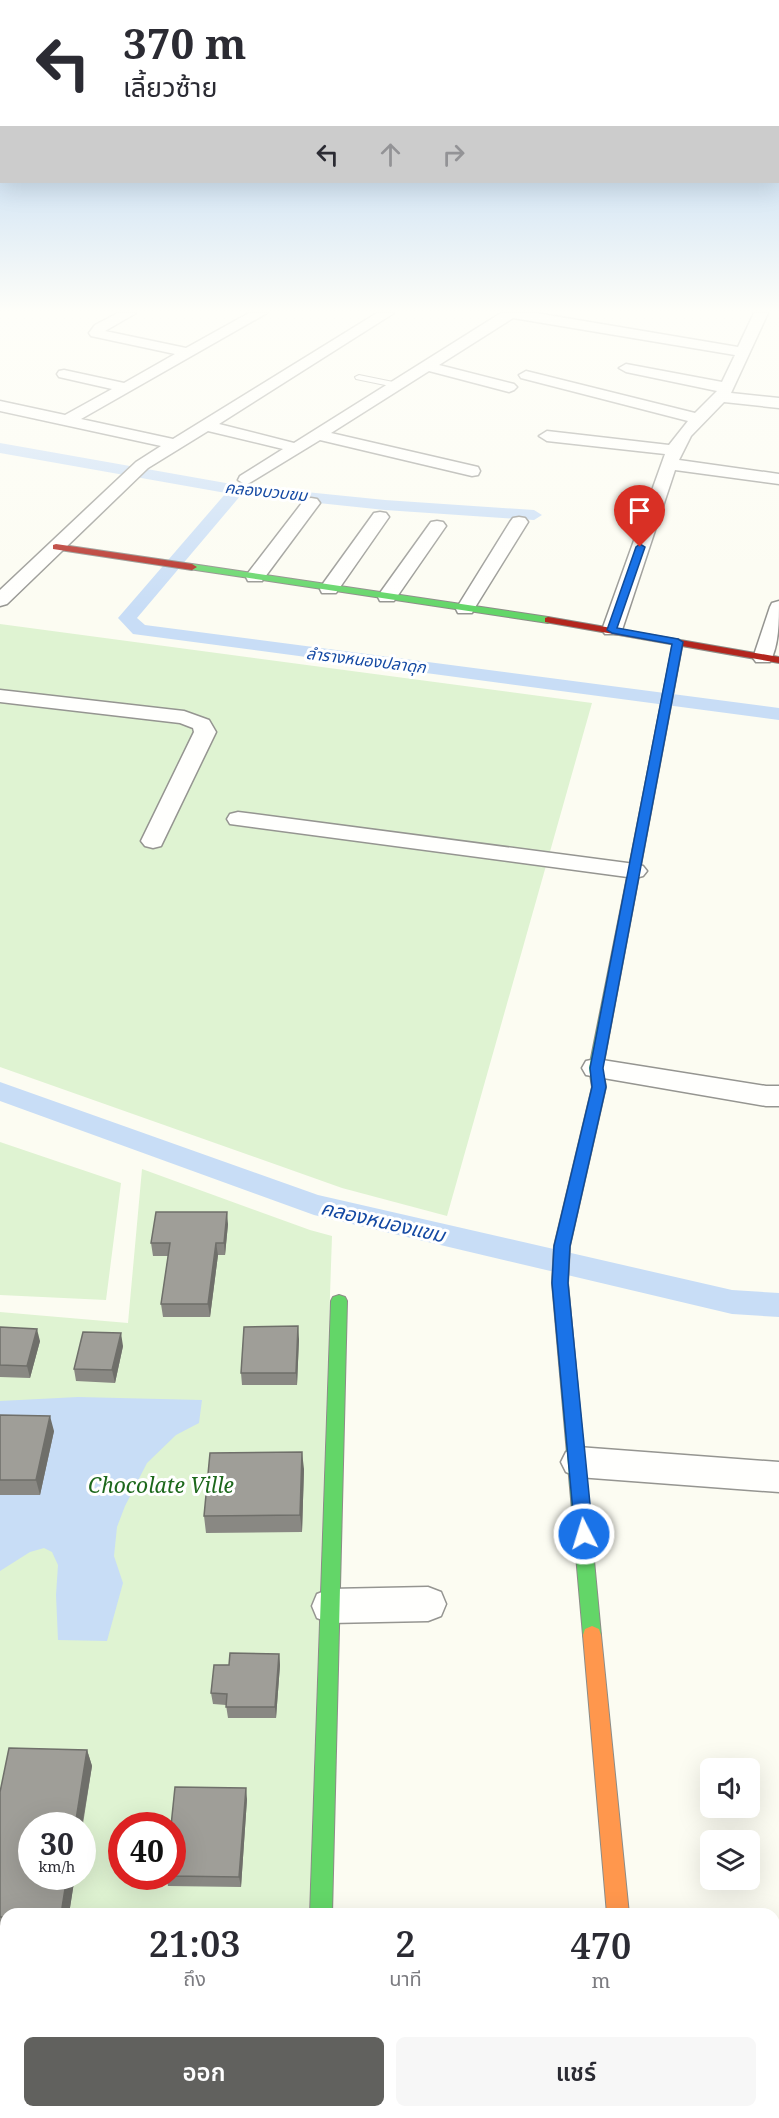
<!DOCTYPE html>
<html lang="th">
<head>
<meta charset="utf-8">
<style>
	:root { --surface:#fff; --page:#f7f7f7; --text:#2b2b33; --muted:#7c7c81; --accent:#61615e }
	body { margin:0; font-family:"Noto Serif","Noto Sans Thai",serif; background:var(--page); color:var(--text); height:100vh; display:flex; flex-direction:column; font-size:22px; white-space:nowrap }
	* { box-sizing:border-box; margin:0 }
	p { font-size:20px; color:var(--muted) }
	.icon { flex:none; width:33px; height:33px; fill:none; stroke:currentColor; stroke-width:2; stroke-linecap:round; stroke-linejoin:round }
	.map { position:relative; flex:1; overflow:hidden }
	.panel { position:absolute; left:0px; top:1908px; width:780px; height:210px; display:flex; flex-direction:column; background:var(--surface); border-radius:18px 18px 0 0; box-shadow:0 6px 24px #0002 }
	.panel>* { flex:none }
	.banner { position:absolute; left:0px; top:0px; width:780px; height:183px; box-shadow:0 6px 24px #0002; background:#fff; color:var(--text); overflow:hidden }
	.tools { position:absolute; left:700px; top:1758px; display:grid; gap:12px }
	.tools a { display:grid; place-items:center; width:60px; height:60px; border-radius:9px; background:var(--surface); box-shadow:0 6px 24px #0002; font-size:30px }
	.speed { position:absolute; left:18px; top:1812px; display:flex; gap:12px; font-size:30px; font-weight:700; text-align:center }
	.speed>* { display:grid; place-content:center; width:78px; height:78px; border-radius:50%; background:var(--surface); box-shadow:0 6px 24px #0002; line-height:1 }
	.speed small { font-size:15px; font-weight:400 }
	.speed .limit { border:9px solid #d22; background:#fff; color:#111 }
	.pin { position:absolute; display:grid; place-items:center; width:51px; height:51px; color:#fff; margin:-62px -26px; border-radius:50% 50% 50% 0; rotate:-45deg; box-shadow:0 0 6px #0007 }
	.pin .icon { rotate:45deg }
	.me { position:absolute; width:66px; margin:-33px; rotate:355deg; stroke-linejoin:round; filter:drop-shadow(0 0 4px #0008) }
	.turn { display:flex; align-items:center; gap:21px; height:126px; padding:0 24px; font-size:27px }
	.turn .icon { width:78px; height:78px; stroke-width:2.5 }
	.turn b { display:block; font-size:42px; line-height:51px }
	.lanes { display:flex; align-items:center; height:57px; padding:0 24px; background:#0003; justify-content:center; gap:30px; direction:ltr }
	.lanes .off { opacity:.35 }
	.eta { display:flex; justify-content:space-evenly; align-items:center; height:102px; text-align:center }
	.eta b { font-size:36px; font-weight:600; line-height:42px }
	.primary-button { display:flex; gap:12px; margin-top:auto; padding:12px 24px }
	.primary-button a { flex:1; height:69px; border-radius:9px; background:var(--accent); color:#fff; font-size:24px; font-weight:600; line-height:69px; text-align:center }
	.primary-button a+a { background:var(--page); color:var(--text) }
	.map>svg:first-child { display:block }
</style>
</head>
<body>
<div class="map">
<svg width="779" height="2118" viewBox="0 0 779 2118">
	<rect width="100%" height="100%" fill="#fcfcf2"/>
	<path fill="#dff3d2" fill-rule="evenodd" d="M0 624 592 703 447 1216 342 1188 0 1067Z
		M0 1142 121 1183 106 1300 0 1295Z
		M142 1169 310 1230 332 1236 309 1914H6V2112H302V2118H0V1312L128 1323ZM32 1826H82V1876H32ZM122 1826H172V1876H122Z"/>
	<path fill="#c8ddf6" d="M78 1397 202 1400 199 1423 176 1435 147 1463 125 1506 117 1527 114 1556 123 1583 107 1641 58 1640 56 1595 58 1565 52 1552 44 1548 30 1552 0 1571V1401Z"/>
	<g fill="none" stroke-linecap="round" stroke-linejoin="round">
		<path fill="#c8ddf6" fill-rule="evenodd" d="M0 443 237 485 385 500 534 510 542 515 534 520 385 510 241 495 137 618 145 625 779 708V720L133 634 118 618 226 493 0 453Z
			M0 1082 318 1195 732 1290 779 1293V1317L732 1314 314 1215 0 1101Z"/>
		<g stroke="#959591" stroke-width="2">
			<path id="lane" d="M359 375 398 383 399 385 395 387 356 379 355 377Z
				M0 1943 6 1944V1966L0 1965Z
				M235 2112H259L261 2118H237Z"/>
		</g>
		<g stroke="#959591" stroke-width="3">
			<path id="street" d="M118 313H136L105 331 186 348 249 313H267L81 419 173 439 377 313H394L219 424 294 443 501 313H536L738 347 754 313H768L731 393 779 398V408L724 402 691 436 679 460 779 474V484L675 470 622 630 619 634H605L602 630 665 454 547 441 539 436 547 431 669 445 688 421 521 378 519 375 526 371 695 413 717 391 626 372 619 368 626 364 722 382 735 355 513 318 439 365 514 384 517 387 514 390 509 392 429 371 331 433 478 467 480 471 478 475 472 476 320 440 246 485 238 480 240 476 283 449 208 431 148 468 7 604 0 606V590L136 462 161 446 0 411V401L65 415 112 389 59 377 57 374 59 371 64 370 124 383 175 354 91 336 89 333 95 325Z
				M311 498 317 499 320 503 262 581H248L246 577 248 573 305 499Z
				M380 512 386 513 389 517 336 593H322L320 589 322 585 374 513Z
				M519 517 525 518 528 522 474 609 472 613H458L456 609 510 522 513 518Z
				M437 521 443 522 446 526 394 601H380L378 597 380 593 431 522Z
				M779 601C779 622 779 645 770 662H756L753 658 770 607 772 603Z
				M0 690 184 711 209 720 216 732 161 846 153 848 145 846 141 841 194 732 193 728 180 723 0 702Z
				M238 812 635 864 643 866 647 871 643 876 635 878 230 824 227 819 230 814Z
				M596 1059 766 1086H779V1106H766L586 1075 582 1068 586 1061Z
				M578 1447 779 1462V1492L578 1477 566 1472 561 1462 566 1452Z
				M428 1587 441 1592 446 1604 441 1616 428 1621 330 1623 317 1618 312 1606 317 1594 330 1589Z
				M292 2112H338V2118H292Z
				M613 2112H659V2118H613Z"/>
		</g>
		<g stroke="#8c8c87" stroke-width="2">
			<path id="fast" d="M192 564 548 617 553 620 548 623 189 569V565Z
				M630 888 636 892 603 1068 606 1087 570 1246 568 1283 601 1635 599 1641 592 1644 585 1641 583 1635 552 1283 554 1246 592 1087 589 1068 624 892Z
				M339 1295 345 1297 347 1301 332 1914H310L331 1301 333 1297Z"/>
		</g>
		<g stroke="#8c8c87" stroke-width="2">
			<path id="slow" d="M678 639 683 642 636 892 630 896 624 892 673 642Z
				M592 1626 599 1629 601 1635 629 1914H607L583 1635 585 1629Z"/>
		</g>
		<g stroke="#8c8c87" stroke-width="2">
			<path id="jam" d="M56 544 192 564 197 567 192 570 53 549V545Z
				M548 617 779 657V663L545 622V618Z"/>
		</g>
		<use href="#lane" fill="#fffffd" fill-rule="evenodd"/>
		<use href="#street" fill="#fffffd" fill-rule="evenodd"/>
		<use href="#fast" fill="#63d668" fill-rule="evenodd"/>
		<use href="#slow" fill="#ff974d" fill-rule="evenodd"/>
		<use href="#jam" fill="#b3261e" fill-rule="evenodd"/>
	</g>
	<path fill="#898883" d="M228 1224 225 1255H218L210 1317H163L161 1304 168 1256H153L151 1243Z
		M0 1327 40 1341 30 1378 0 1377Z
		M299 1339 297 1385H242L241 1373Z
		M123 1346 115 1383 76 1381 74 1369Z
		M0 1415 54 1431 40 1495H0Z
		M304 1469 302 1532 206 1533 204 1516Z
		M279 1654 280 1665 276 1718H228L226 1705 213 1704 211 1693 229 1665Z
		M87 1750 92 1766 69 1914H6V1931H0V1792Z
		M247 1799 241 1887 168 1886 166 1876Z"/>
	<path fill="#6f6f6a" d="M227 1212 228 1224 225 1255 224 1243Z
		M216 1243 218 1255 210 1317 208 1304Z
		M298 1326 299 1339 297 1385 296 1373Z
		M37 1329 40 1341 30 1378 27 1366Z
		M121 1333 123 1346 115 1383 112 1370Z
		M50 1416 54 1431 40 1495 36 1480Z
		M302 1452 304 1469 302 1532 300 1515Z
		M279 1654 280 1665 276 1718 275 1707Z
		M87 1750 92 1766 82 1826H75Z
		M246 1788 247 1799 241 1887 239 1877Z
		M67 1876H75L69 1914H61Z"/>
	<path fill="#9f9e98" stroke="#6f6f6a" stroke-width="1.5" d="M156 1212H227L224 1243H216L208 1304H161L170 1243H151Z
		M298 1326 296 1373H241L244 1327Z
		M0 1327 37 1329 27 1366 0 1365Z
		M83 1332 121 1333 112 1370 74 1369Z
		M0 1415 50 1416 36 1480H0Z
		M302 1452 300 1515 204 1516 210 1453Z
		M230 1653 279 1654 275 1707H226L227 1694 211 1693 214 1665H229Z
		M9 1748 87 1750 75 1826H32V1876H67L61 1914H6V1917H0V1792Z
		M175 1787 246 1788 239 1877 172 1876V1826H171Z"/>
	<linearGradient id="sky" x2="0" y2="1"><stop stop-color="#9bc4ee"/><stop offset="0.51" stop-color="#fefef9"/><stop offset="1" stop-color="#fefef9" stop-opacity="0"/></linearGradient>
	<rect width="779" height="610" fill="url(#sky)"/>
	<path fill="#1a73e8" stroke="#114b97" stroke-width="1.5" d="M640 544 645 547 617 628 678 639 683 642 603 1068 606 1087 570 1246 568 1283 593 1534 590 1539 584 1542 578 1539 575 1534 552 1283 554 1246 592 1087 590 1068 672 644 612 633 607 630 636 547Z"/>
	<g text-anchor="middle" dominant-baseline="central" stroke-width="6" stroke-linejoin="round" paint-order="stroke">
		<g font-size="16" font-style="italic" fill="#1449a3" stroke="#fff">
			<text transform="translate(266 491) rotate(6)">คลองบวบขม</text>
			<text transform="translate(366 660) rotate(7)">ลำรางหนองปลาดุก</text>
		</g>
		<g font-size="20" font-style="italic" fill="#1449a3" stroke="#fff">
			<text transform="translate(383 1221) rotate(13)">คลองหนองแขม</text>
		</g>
		<g font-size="21" font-style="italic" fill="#1d681c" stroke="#fff">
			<text x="161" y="1485">Chocolate Ville</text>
		</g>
	</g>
</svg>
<div class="tools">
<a><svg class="icon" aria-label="sound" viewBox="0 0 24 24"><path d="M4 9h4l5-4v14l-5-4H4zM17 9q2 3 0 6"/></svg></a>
<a><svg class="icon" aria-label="layers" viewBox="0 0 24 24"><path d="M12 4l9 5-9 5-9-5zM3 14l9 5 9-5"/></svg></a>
</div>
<div class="speed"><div>30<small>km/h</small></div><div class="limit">40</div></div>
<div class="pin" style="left:640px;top:547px;background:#d93025"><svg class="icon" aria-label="arrive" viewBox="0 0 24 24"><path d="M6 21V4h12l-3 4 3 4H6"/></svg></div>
<svg class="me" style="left:584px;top:1534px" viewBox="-20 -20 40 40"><circle r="17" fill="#1a73e8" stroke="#fff" stroke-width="3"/><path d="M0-11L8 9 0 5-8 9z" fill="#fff"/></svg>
<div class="banner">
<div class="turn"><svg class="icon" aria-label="left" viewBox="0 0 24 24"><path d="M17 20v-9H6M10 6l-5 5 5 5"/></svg><div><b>370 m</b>เลี้ยวซ้าย</div></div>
<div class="lanes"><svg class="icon" aria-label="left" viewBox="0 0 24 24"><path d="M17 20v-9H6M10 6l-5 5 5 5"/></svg><svg class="icon off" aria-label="ahead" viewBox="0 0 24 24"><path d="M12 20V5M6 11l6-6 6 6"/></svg><svg class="icon off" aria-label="right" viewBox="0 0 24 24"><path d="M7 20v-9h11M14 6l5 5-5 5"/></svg></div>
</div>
<section class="panel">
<div class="eta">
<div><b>21:03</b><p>ถึง</p></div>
<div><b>2</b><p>นาที</p></div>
<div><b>470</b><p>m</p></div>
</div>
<div class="primary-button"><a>ออก</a><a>แชร์</a></div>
</section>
</div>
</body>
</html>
